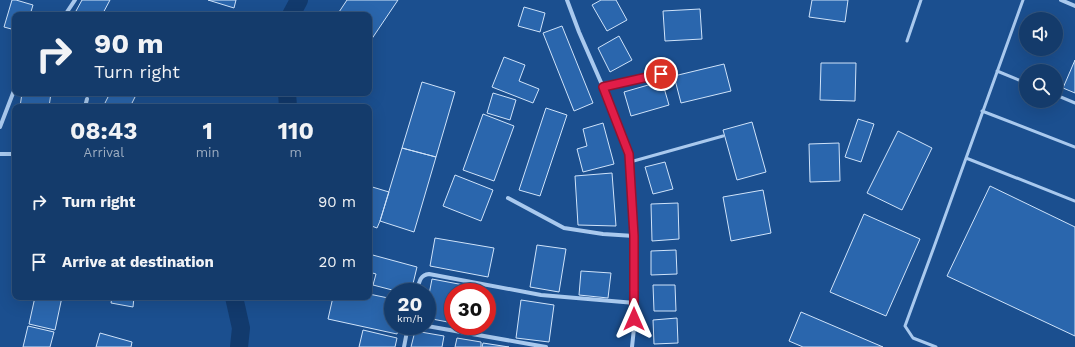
<!DOCTYPE html>
<html lang="en">
<head>
<meta charset="utf-8">
<style>
	:root { --surface:#143b6b; --page:#214673; --text:#f1f3f6; --muted:#9dadc1; --line:#33557e }
	body { margin:0; font-family:"Work Sans",sans-serif; background:var(--page); color:var(--text); height:100vh; display:flex; flex-direction:column; font-size:15px; white-space:nowrap }
	* { box-sizing:border-box; margin:0 }
	p { font-size:13px; color:var(--muted) }
	.icon { flex:none; width:22px; height:22px; fill:none; stroke:currentColor; stroke-width:2; stroke-linecap:round; stroke-linejoin:round }
	.map { position:relative; flex:1; overflow:hidden }
	.details { position:absolute; left:12px; top:104px; width:360px; height:196px; display:flex; flex-direction:column; background:var(--surface); border-radius:8px; box-shadow:0 4px 16px #0002,0 0 0 1px var(--line) }
	.details>* { flex:none }
	.banner { position:absolute; left:12px; top:12px; width:360px; height:84px; border-radius:8px; box-shadow:0 4px 16px #0002,0 0 0 1px var(--line); background:#143b6b; color:var(--text); overflow:hidden }
	.fabs { position:absolute; left:1019px; top:12px; display:grid; gap:8px }
	.fabs a { display:grid; place-items:center; width:44px; height:44px; border-radius:50%; background:var(--surface); box-shadow:0 4px 16px #0002,0 0 0 1px var(--line); font-size:20px }
	.speed { position:absolute; left:384px; top:283px; display:flex; gap:8px; font-size:20px; font-weight:700; text-align:center }
	.speed>* { display:grid; place-content:center; width:52px; height:52px; border-radius:50%; background:var(--surface); box-shadow:0 4px 16px #0002,0 0 0 1px var(--line); line-height:1 }
	.speed small { font-size:10px; font-weight:400 }
	.speed .limit { border:6px solid #d22; background:#fff; color:#111 }
	.pin { position:absolute; display:grid; place-items:center; width:34px; height:34px; color:#fff; margin:-17px; border:2px solid #fff; border-radius:50%; box-shadow:0 1px 4px #0007 }
	.me { position:absolute; width:44px; margin:-22px; rotate:0deg; stroke-linejoin:round; filter:drop-shadow(0 0 3px #0008) }
	.turn { display:flex; align-items:center; gap:14px; height:84px; padding:0 16px; font-size:18px }
	.turn .icon { width:52px; height:52px; stroke-width:2.5 }
	.turn b { display:block; font-size:28px; line-height:34px }
	.eta { display:flex; justify-content:space-evenly; align-items:center; height:68px; text-align:center }
	.eta b { font-size:24px; font-weight:700; line-height:28px }
	ul { padding:0; list-style:none }
	li { display:flex; align-items:center; gap:12px; height:60px; padding:0 16px }
	li div { flex:1 }
	li b { display:block; font-size:15px }
	li em { font-style:normal }
	.map>svg:first-child { display:block }
</style>
</head>
<body>
<div class="map">
<svg width="1075" height="347" viewBox="0 0 1075 347">
	<rect width="100%" height="100%" fill="#1b4f8f"/>
	<g fill="none" stroke-linecap="round" stroke-linejoin="round">
		<path stroke="#123a6d" stroke-width="18" d="M291 15 299 0
			M287 93 288 107
			M234 297 241 328 239 347"/>
	</g>
	<path fill="#2a66ad" stroke="#cfe3fa" d="M12 0H16L33 5 30 15H15V30L4 27Z
		M82 0H110L102 15H83L76 11Z
		M208 0H236L234 8Z
		M347 0H398L369 43V15H337Z
		M601 0H616L627 20 607 31 592 5Z
		M812 0H848L845 22 809 17Z
		M524 7 545 13 540 32 518 26Z
		M700 9 702 39 665 41 663 11Z
		M562 26 593 103 574 111 543 33Z
		M619 36 632 60 610 72 598 48Z
		M504 57 525 65 519 81 539 89 533 103 492 87Z
		M1075 60V93L1063 88Z
		M821 63H856L855 101 820 100Z
		M724 64 731 91 681 103 674 76Z
		M662 81 669 105 631 116 624 92Z
		M422 82 455 92 436 157 402 148Z
		M22 93H51L49 107H20Z
		M110 93H137L130 107H103Z
		M493 93 516 100 510 120 487 113Z
		M546 108 567 115 540 196 519 190Z
		M483 114 514 126 494 181 463 170Z
		M858 119 874 124 861 162 845 157Z
		M752 122 766 172 737 180 723 130Z
		M603 123 614 164 583 172 577 149 587 146 583 129Z
		M898 131 932 148 902 210 867 193Z
		M839 143 840 181 810 182 809 144Z
		M402 148 436 157 414 232 380 221Z
		M665 162 673 189 653 194 645 167Z
		M612 173 616 226 578 225 575 176Z
		M455 175 493 190 481 221 443 206Z
		M369 186 389 192 380 221 377 228 369 225Z
		M990 186 1075 227V336L947 276Z
		M763 190 771 233 731 241 723 197Z
		M678 203 679 239 652 241 651 204Z
		M864 214 920 239 886 316 830 292Z
		M435 238 494 248 488 277 430 266Z
		M537 245 566 249 559 292 530 287Z
		M676 250 677 274 651 275V251Z
		M369 254 417 267 411 292H400L373 285 376 274 369 272Z
		M581 271 611 273 608 298 579 295Z
		M432 279 480 288V292H453V323L427 318V305Z
		M653 285H675L676 311H654Z
		M369 294 393 299V326H399L397 334 328 319 333 297H369Z
		M35 297H62L55 330 29 324Z
		M112 297H134L133 307 111 303Z
		M521 300 554 305 549 342 516 338Z
		M801 312 883 347H803L789 341Z
		M677 318 678 343 654 344 653 320Z
		M28 326 54 332 50 347H23Z
		M363 330 397 338 395 347H359Z
		M415 331 444 336 442 347H411Z
		M100 333 132 342 131 347H96Z
		M457 338 481 342V347H455Z
		M483 343 509 347H482Z"/>
	<g fill="none" stroke-linecap="round" stroke-linejoin="round">
		<path stroke="#a9c9ee" stroke-width="3" d="M907 41 921 0
			M997 71 1026 83
			M603 87 661 74
			M1056 95 1075 103
			M982 111 1075 147
			M966 158 1075 201
			M630 162 723 136
			M936 347 913 338 905 326 934 247 1023 0"/>
		<path stroke="#a9c9ee" stroke-width="4" d="M567 0 579 32 603 87 629 154 634 236 635 319 632 347
			M1061 0 1075 6
			M65 15 75 0
			M85 107 87 99
			M0 127 15 88
			M0 154H15
			M508 198 564 228 603 234 634 236
			M417 292C419 284 419 275 429 274L541 295 635 303
			M427 326 546 347
			M404 347 408 326"/>
	</g>
	<g fill="none" stroke-linecap="round" stroke-linejoin="round">
		<g stroke="#92132f" stroke-width="10">
			<path id="route" d="M634 319V236L629 154 603 87 661 74"/>
		</g>
		<use href="#route" stroke="#e11d48" stroke-width="7"/>
	</g>
</svg>
<div class="fabs">
<a><svg class="icon" aria-label="sound" viewBox="0 0 24 24"><path d="M4 9h4l5-4v14l-5-4H4zM17 9q2 3 0 6"/></svg></a>
<a><svg class="icon" aria-label="search" viewBox="0 0 24 24"><circle cx="10" cy="10" r="6"/><path d="M15 15l6 6"/></svg></a>
</div>
<div class="speed"><div>20<small>km/h</small></div><div class="limit">30</div></div>
<div class="pin" style="left:661px;top:74px;background:#d93025"><svg class="icon" aria-label="arrive" viewBox="0 0 24 24"><path d="M6 21V4h12l-3 4 3 4H6"/></svg></div>
<svg class="me" style="left:634px;top:319px" viewBox="-20 -20 40 40"><path d="M0-17L14 15 0 8-14 15z" fill="#e11d48" stroke="#fff" stroke-width="4"/></svg>
<div class="banner">
<div class="turn"><svg class="icon" aria-label="right" viewBox="0 0 24 24"><path d="M7 20v-9h11M14 6l5 5-5 5"/></svg><div><b>90 m</b>Turn right</div></div>
</div>
<section class="details">
<div class="eta">
<div><b>08:43</b><p>Arrival</p></div>
<div><b>1</b><p>min</p></div>
<div><b>110</b><p>m</p></div>
</div>
<ul>
<li><svg class="icon" aria-label="right" viewBox="0 0 24 24"><path d="M7 20v-9h11M14 6l5 5-5 5"/></svg><div><b>Turn right</b></div><em>90 m</em></li>
<li><svg class="icon" aria-label="arrive" viewBox="0 0 24 24"><path d="M6 21V4h12l-3 4 3 4H6"/></svg><div><b>Arrive at destination</b></div><em>20 m</em></li>
</ul>
</section>
</div>
</body>
</html>
